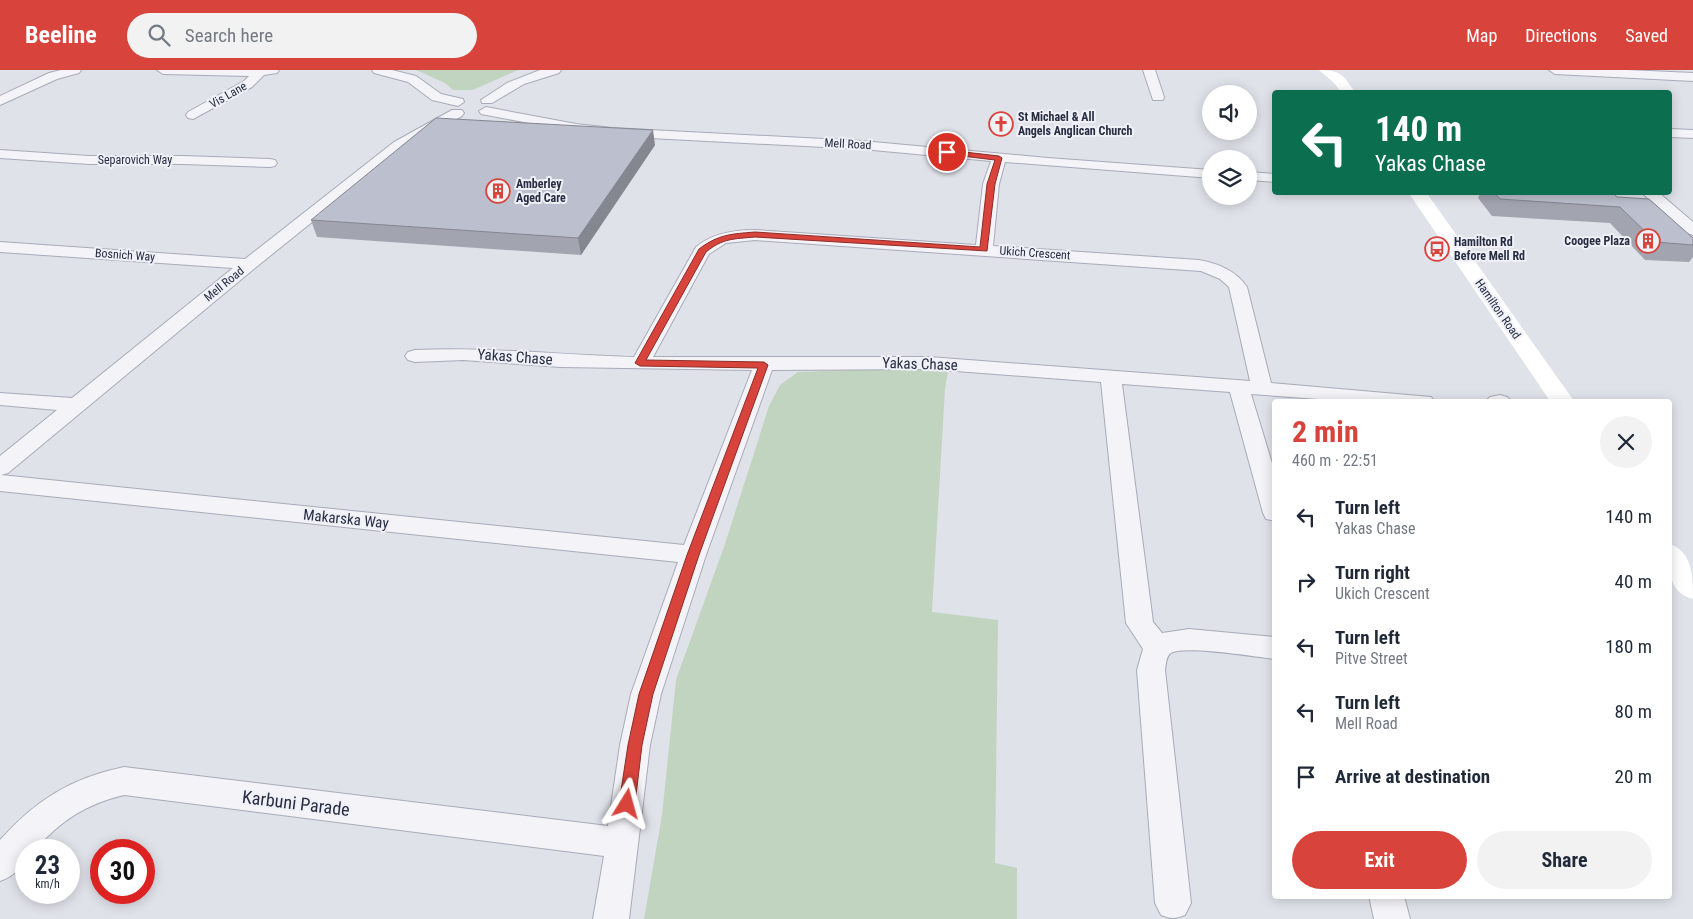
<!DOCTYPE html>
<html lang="en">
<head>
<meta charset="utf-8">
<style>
	:root { --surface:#fff; --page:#f2f2f3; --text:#1f2937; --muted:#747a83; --accent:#d8443c }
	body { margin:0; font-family:"Roboto Condensed",sans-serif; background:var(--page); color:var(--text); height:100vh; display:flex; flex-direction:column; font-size:19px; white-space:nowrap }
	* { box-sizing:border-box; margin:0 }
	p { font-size:16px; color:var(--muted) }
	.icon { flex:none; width:28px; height:28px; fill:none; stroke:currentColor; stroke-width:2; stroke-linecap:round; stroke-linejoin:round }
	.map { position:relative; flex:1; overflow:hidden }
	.sheet { position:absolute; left:1272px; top:329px; width:400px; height:500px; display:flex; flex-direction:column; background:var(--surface); border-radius:5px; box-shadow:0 2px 12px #0003 }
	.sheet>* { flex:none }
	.banner { position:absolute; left:1272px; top:20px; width:400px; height:105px; border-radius:5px; box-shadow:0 2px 12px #0003; background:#0b6e4f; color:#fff; overflow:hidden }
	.buttons { position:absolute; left:1202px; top:15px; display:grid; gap:10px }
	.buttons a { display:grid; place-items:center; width:55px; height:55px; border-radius:50%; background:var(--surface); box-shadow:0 2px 12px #0003; font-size:25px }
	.speed { position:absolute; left:15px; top:769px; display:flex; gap:10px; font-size:25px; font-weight:700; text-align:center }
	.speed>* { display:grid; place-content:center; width:65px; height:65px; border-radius:50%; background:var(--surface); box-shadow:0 2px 12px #0003; line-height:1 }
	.speed small { font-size:12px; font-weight:400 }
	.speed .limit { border:8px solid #d22; background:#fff; color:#111 }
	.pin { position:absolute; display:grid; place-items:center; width:42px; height:42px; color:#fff; margin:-21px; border:2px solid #fff; border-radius:50%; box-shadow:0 1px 5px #0007 }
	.me { position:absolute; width:55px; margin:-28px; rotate:8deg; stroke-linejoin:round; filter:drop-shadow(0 0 4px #0008) }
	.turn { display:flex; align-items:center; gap:18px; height:105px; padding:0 20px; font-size:22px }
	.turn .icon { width:65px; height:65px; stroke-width:2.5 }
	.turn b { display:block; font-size:35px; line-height:42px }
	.round { display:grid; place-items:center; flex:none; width:52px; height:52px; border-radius:26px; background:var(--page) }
	.summary { display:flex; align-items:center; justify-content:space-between; height:85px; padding:0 20px }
	h1 { font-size:30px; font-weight:700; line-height:38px; color:var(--accent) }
	.action { display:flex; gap:10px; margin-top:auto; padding:10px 20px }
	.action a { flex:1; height:58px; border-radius:30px; background:var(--accent); color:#fff; font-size:20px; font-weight:700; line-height:58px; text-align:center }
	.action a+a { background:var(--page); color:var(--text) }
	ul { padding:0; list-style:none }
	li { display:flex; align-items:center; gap:15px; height:65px; padding:0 20px }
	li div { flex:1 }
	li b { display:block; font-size:19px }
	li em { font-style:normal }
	header { display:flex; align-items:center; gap:30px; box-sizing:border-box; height:70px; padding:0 25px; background:var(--accent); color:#fff }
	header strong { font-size:24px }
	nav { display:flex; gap:28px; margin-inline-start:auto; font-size:18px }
	.search { width:350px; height:45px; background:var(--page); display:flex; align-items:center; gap:12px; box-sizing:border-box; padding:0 18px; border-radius:28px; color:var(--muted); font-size:19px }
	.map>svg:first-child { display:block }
</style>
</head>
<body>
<header>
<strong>Beeline</strong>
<div class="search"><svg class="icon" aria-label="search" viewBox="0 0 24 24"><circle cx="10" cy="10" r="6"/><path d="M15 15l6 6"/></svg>Search here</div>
<nav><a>Map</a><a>Directions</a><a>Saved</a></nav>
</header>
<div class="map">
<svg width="1693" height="849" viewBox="0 0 1693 849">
	<rect width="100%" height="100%" fill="#e0e2ea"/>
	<path fill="#c1d4c0" d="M416 0H518L473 20H453L445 13Z
		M873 299 948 301 945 319 932 542 998 550 995 793 1017 798V849H644L662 745 676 610 725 474 769 336 780 315 798 302Z"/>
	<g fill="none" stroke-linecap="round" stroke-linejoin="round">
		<g stroke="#a8abb8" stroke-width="2">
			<path id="street" d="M61 0H81L79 3 57 9 0 35V26L49 3Z
				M157 0H279L277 3 264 5 252 17 193 49 188 48 186 45 188 42 244 11 249 6 163 4Z
				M372 0H392L416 6 441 24 463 29 464 32 458 36 432 30 408 12 374 3Z
				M540 0H561L559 3 524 14 492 33H482L481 30 507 13Z
				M1143 0H1155L1164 27 1163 30H1153Z
				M1549 0H1627L1693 3V11L1555 4Z
				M486 37 576 54 612 58 862 71 1048 88 1211 100V108L1005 92 999 114 993 176 1199 190C1219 194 1235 200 1247 217L1271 313 1431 327 1434 331H1345L1251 324 1275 403V451L1266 449 1263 443 1230 322 1122 314 1153 552 1162 563 1189 559 1275 567V589C1257 587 1184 575 1171 583 1166 586 1166 594 1165 600L1191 833 1185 845C1175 849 1171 849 1161 845L1155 833 1137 600 1143 579 1126 553 1101 312 929 299 772 300 706 485 661 624 650 675 629 849H593L604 786 124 725C86 734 60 751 35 780H26C26 796 14 806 0 811V770C36 730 71 708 124 697L608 756 620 675 631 624 678 492 0 421V386L57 340 0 335V323L72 328 233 198 0 182V172L245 189 394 72 452 40H462L464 43 462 46 404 78 255 198 8 403 1 405 684 475 752 300 561 297 463 290 415 292 408 290 405 286 408 282 415 280C488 277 561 285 634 287L696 177C713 163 734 160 755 160L976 175 983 114 991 91 862 79 612 66 576 62 481 44 479 41ZM755 170 1201 201 1220 209 1229 217 1250 311 929 287H653L709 184 726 173Z
				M1670 59 1693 60V68L1670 67Z
				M0 80 89 86H183L270 89 275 90 277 93 275 96 270 97 183 94H89L0 88Z
				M1249 102 1275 104V112L1249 110Z
				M1641 122H1658L1693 152V165L1687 163Z
				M1500 325 1507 327 1511 331H1486L1490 327Z
				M1369 826H1404L1410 849H1374Z"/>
		</g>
		<use href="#street" fill="#f3f3f8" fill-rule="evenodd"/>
		<path fill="#fff" fill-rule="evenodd" d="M1319 0C1341 0 1343 5 1355 22H1341L1334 13Z
			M1408 122H1426L1574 331H1550Z
			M1670 474C1693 483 1693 506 1693 529 1666 521 1670 498 1670 474Z"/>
	</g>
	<path fill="#a2a4b0" d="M655 75 581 185 317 167 311 150Z
		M1481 122H1612L1617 127 1693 168V187L1689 192 1645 190 1610 153 1492 146 1478 128Z"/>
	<path fill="#848690" d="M653 60 655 75 581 185 578 168Z"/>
	<path fill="#bcbfcd" stroke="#848690" d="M436 48 653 60 578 168 311 150Z
		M1494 122H1612L1617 127 1649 129 1693 168V175L1656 172 1620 137 1500 129Z"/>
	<path fill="#d8443c" stroke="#8c2c27" d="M947 80 999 86 1002 88 995 114 987 181 755 167C734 169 723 168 706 182L646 290 764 292 768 295 699 485 653 624 642 675 635 734 632 739 627 741 622 739 619 734 628 675 639 624 687 485 758 298 640 296 635 293 699 179C719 164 732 164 755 162L980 177 987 114 995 90 945 84 944 82Z"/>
	<defs>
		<g id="church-ring" transform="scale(1.25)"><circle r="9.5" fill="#eff1f7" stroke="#d8443c" stroke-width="1.5"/><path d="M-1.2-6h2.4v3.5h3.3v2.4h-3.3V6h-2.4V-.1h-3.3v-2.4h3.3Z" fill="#d8443c"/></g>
		<g id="building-ring" transform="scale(1.25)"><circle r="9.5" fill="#eff1f7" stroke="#d8443c" stroke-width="1.5"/><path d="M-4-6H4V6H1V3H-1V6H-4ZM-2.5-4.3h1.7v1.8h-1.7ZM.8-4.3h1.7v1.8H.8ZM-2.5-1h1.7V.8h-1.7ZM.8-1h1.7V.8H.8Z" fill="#d8443c"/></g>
		<g id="bus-ring" transform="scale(1.25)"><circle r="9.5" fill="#eff1f7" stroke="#d8443c" stroke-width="1.5"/><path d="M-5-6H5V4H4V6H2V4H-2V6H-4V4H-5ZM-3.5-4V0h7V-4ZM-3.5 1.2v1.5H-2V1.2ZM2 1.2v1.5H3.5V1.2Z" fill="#d8443c"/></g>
	</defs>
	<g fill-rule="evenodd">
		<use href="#church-ring" x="1001" y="54"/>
		<use href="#building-ring" x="498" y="121"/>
		<use href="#building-ring" x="1648" y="171"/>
		<use href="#bus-ring" x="1437" y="179"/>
	</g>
	<g text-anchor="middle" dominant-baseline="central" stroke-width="4" stroke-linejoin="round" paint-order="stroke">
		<g font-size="12" fill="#272c42" stroke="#eff1f7">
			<text transform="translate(228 25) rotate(-30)">Vis Lane</text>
			<text transform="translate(848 74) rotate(3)">Mell Road</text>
			<text x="135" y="90">Separovich Way</text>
			<text transform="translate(1035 183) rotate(4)">Ukich Crescent</text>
			<text transform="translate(125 185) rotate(4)">Bosnich Way</text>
			<text transform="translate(224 214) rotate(-39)">Mell Road</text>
			<text transform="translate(1498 239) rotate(55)">Hamilton Road</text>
		</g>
		<g font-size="12" font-weight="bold" fill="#272c42" stroke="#eff1f7" text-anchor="start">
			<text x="1018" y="47">St Michael &amp; All<tspan x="1018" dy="14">Angels Anglican Church</tspan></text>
			<text x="516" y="114">Amberley<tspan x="516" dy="14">Aged Care</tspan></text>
			<text x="1630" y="171" text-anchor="end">Coogee Plaza</text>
			<text x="1454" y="172">Hamilton Rd<tspan x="1454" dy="14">Before Mell Rd</tspan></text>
		</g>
		<g font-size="15" fill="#272c42" stroke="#eff1f7">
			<text transform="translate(515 287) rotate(4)">Yakas Chase</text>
			<text transform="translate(920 294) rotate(2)">Yakas Chase</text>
			<text transform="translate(346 449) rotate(6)">Makarska Way</text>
		</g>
		<g font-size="18" fill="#272c42" stroke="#eff1f7">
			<text transform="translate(296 733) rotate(7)">Karbuni Parade</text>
		</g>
	</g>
</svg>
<div class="buttons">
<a><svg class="icon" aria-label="sound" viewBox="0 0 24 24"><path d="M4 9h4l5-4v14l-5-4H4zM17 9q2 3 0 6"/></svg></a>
<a><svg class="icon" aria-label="layers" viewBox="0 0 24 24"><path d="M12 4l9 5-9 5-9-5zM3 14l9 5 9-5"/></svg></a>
</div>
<div class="speed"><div>23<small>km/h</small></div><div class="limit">30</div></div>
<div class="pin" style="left:947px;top:82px;background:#d93025"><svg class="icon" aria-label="arrive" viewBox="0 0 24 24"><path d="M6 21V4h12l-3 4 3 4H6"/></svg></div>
<svg class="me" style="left:627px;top:734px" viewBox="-20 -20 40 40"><path d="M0-17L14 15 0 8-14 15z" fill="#d8443c" stroke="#fff" stroke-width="4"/></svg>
<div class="banner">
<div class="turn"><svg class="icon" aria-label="left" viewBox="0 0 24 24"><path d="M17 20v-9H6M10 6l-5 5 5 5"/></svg><div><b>140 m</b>Yakas Chase</div></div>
</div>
<section class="sheet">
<div class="summary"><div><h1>2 min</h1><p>460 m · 22:51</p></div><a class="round"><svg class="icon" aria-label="close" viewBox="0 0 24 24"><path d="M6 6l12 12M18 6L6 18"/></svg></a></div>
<ul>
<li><svg class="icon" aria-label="left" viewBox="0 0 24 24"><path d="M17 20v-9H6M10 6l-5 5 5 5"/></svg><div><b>Turn left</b><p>Yakas Chase</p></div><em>140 m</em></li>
<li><svg class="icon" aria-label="right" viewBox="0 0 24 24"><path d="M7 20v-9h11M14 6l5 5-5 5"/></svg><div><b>Turn right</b><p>Ukich Crescent</p></div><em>40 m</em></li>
<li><svg class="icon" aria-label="left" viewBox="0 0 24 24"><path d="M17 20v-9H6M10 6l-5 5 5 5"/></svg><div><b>Turn left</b><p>Pitve Street</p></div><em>180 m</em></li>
<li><svg class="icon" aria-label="left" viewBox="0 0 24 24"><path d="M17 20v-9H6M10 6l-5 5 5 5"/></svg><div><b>Turn left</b><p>Mell Road</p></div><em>80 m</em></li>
<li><svg class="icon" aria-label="arrive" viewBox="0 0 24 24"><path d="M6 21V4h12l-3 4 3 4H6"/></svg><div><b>Arrive at destination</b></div><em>20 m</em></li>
</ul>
<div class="action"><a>Exit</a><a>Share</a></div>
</section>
</div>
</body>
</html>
